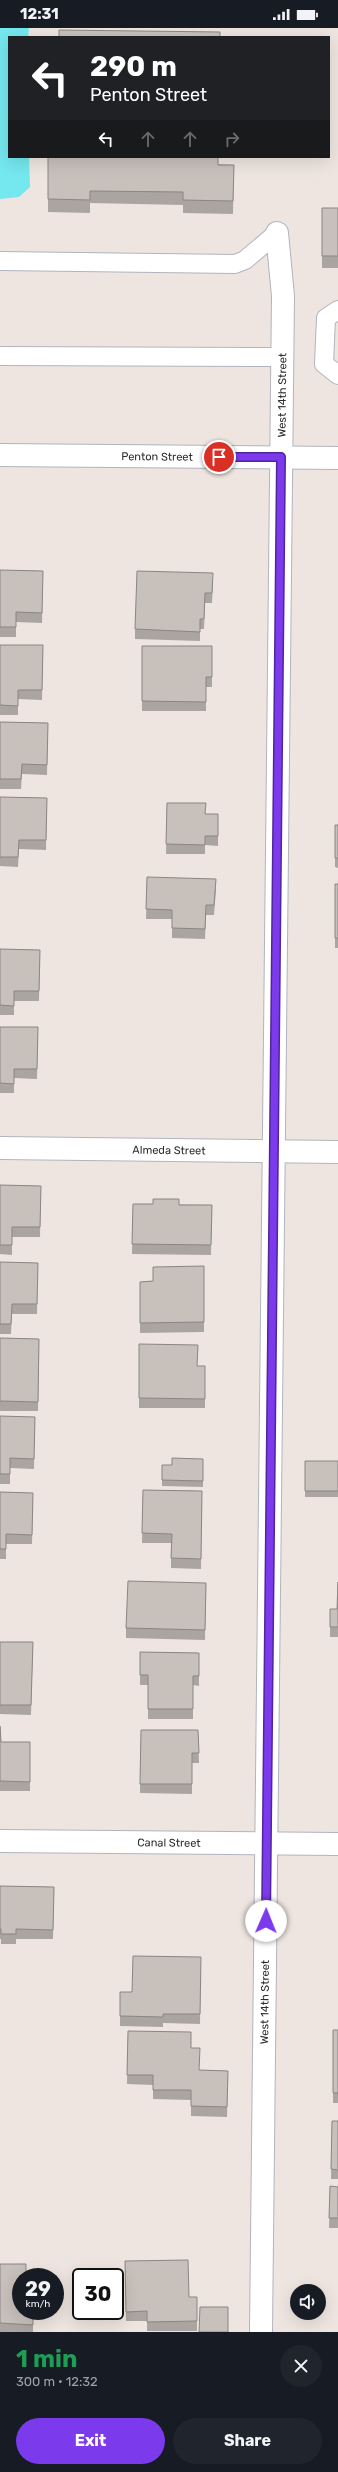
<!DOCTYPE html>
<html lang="en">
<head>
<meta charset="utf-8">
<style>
	:root { --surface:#171b24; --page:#20242c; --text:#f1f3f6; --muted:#9ea1a6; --accent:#7c3aed }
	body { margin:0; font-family:Rubik,sans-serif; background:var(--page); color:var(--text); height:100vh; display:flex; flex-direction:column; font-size:15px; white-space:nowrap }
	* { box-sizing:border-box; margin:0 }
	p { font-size:13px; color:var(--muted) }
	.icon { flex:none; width:22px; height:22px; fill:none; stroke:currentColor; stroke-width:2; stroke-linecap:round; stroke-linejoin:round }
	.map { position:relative; height:2304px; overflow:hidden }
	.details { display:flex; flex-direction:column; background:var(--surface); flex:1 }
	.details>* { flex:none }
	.hud { position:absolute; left:8px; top:8px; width:322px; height:122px; border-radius:0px; box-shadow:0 4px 16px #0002; background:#202124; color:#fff; overflow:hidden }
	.controls { position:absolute; left:290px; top:2256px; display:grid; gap:8px }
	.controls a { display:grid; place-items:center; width:36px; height:36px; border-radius:50%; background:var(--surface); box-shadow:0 4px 16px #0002; font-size:20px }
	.speed { position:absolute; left:12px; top:2240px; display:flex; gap:8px; font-size:20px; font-weight:700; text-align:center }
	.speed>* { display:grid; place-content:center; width:52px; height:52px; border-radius:50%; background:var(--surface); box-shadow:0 4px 16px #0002; line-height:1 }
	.speed small { font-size:10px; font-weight:400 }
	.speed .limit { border:2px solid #111; border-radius:6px; background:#fff; color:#111 }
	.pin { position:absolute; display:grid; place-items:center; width:34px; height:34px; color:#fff; margin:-17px; border:2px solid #fff; border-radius:50%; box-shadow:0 1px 4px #0007 }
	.me { position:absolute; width:44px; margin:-22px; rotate:1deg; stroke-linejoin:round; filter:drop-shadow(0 0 3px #0008) }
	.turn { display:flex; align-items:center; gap:14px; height:84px; padding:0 16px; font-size:18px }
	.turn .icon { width:52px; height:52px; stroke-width:2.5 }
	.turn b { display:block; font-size:28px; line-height:34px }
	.lanes { display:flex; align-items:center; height:38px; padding:0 16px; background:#0003; justify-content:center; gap:20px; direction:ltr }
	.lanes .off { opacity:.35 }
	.round { display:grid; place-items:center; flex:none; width:42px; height:42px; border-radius:21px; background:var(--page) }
	.overview { display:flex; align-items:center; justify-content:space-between; height:68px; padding:0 16px }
	h1 { font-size:24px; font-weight:700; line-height:30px; color:#1e9e55 }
	.action { display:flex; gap:8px; margin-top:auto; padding:8px 16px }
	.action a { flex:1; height:46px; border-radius:24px; background:var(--accent); color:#fff; font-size:16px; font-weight:700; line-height:46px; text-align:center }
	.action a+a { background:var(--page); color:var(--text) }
	.status { display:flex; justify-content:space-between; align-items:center; height:28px; padding:0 20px; background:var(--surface); direction:ltr }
	.status svg { height:11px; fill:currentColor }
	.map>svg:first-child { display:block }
</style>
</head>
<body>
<div class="status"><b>12:31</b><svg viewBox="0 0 49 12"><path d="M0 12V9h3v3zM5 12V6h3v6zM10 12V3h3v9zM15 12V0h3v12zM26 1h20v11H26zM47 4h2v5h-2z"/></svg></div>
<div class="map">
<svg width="338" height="2304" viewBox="0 0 338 2304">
	<rect width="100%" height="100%" fill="#eee5e0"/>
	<path fill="#75e7ee" d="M0 0H29L28 9H9V129H29L30 159 19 169 0 171Z"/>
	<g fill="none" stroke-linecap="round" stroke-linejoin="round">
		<g stroke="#b0b5bd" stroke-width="20">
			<path id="lane" d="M0 233 235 236 245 232 277 205
				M338 282 326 290 324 336 338 347
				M0 328 282 329"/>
		</g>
		<g stroke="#b0b5bd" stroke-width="24">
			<g id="street">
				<path id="s1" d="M0 427 338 430"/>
				<path id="s2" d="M0 1120 338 1124"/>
				<path id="s3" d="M261 2304 283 268 277 205"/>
			</g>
		</g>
		<g stroke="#b0b5bd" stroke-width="24">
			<g id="secondary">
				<path id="s4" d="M0 1813 338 1816"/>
			</g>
		</g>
		<use href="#lane" stroke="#fff" stroke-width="18"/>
		<use href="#street" stroke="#fff" stroke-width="22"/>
		<use href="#secondary" stroke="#fff" stroke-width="22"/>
	</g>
	<path fill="#aba5a1" d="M48 129 234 137 233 186 183 185V177L90 175V185L48 184Z
		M322 180H338V240H322Z
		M0 542 43 543 42 595 16 594V609H0Z
		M213 555 212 575H205L204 601H200V613L135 611V601Z
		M0 617H43L42 672 18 671V687H0Z
		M142 618H212V659H206V683H142Z
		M0 694 48 695 47 747 22 746 21 761H0Z
		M0 769 47 770 46 822 19 821 18 839 0 838Z
		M167 775 206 786H218V818L205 817V826H166Z
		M335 797H338V840L335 839Z
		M147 849 216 861 214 887H206L205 911 172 910V891H146Z
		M335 856H338V920H335Z
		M0 921 40 922 39 973H14V987H0Z
		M0 999H38L37 1051 14 1050V1065H0Z
		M0 1157 41 1158 40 1209H12V1227L0 1226Z
		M133 1176 212 1177 211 1227 132 1226Z
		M0 1234 38 1235 37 1286H12L11 1306H0Z
		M204 1238V1304L140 1305V1254L153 1253Z
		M0 1310 39 1311 38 1383H0Z
		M139 1316 198 1338H205V1380H139Z
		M0 1388 35 1389 34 1441 10 1440V1456H0Z
		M203 1431V1459L162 1458V1437H172Z
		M305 1433H338V1469H305Z
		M143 1462 202 1463 201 1541 171 1540V1515H142Z
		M0 1464 33 1465 32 1516H6V1531H0Z
		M338 1554V1609H330V1581H337Z
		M206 1555 205 1612 126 1610V1600Z
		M0 1614H33L31 1687 0 1686Z
		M140 1624 199 1625V1658L193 1657V1691H148V1657H140Z
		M0 1698 1 1714H30V1763H0Z
		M141 1702H198L199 1735H192V1766L140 1765Z
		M0 1858 54 1859 53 1911H16V1916H1V1911H0Z
		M201 1929 200 1996 163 1995V1999L120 1998V1964H132Z
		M333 2002H338V2075H333Z
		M128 2003 191 2020 199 2042 228 2043 227 2089 191 2088V2072L153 2071V2057L127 2056Z
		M332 2093H338V2151H331Z
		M330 2158 338 2159V2200H329Z
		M125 2233 189 2269H197V2303H147V2293H126Z
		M0 2236 21 2283H33V2304H0Z"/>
	<path fill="#c7c0bb" stroke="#8b8683" d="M59 2 220 4V9H59Z
		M48 129H218V137H234L233 173 183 172V164L90 163V172L48 171Z
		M322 180H338V228H322Z
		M0 542 43 543 42 585 16 584V599H0Z
		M137 543 213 545 212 565H205L204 591H200V604L135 601Z
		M0 617H43L42 662H18V678L0 677Z
		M142 618H212V649H206V674L142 673Z
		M0 694 48 695 47 737 22 736 21 751H0Z
		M0 769 47 770 46 812H19L18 829H0Z
		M167 775H206L205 786H218V808H205V817L166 816Z
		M335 797H338V830H335Z
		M147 849 216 851 214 877H206L205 901 172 900V882L146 881Z
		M335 856H338V910H335Z
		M0 921 40 922 39 963H14V978L0 977Z
		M0 999H38L37 1041H14V1056L0 1055Z
		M0 1157 41 1158 40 1199H12V1217H0Z
		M153 1171H179V1177H212L211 1217 132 1216 133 1176H153Z
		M0 1234 38 1235 37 1276H12L11 1296H0Z
		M204 1238V1294L140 1295V1254L153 1253V1239Z
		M0 1310 39 1311 38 1374 0 1373Z
		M139 1316 198 1317 197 1338H205V1371L139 1370Z
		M0 1388 35 1389 34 1431 10 1430V1446H0Z
		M172 1430 203 1431V1453L162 1452V1437H172Z
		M305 1433H338V1463H305Z
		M143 1462 202 1463 201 1531 171 1530 172 1506 142 1505Z
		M0 1464 33 1465 32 1507 6 1506V1521H0Z
		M128 1553 206 1555 205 1602 126 1600Z
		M338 1554V1599H330V1581H337Z
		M0 1614H33L31 1677H0Z
		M140 1624 199 1625V1648H193V1681H148V1647H140Z
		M0 1698 1 1714H30V1754L0 1753Z
		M141 1702H198L199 1725H192V1756H140Z
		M0 1858 54 1859 53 1902 16 1901V1906H1V1901H0Z
		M133 1928 201 1929 200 1986H163V1989L120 1988V1964H132Z
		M333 2002H338V2065H333Z
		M128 2003 191 2004V2020H200L199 2042 228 2043 227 2079 191 2078V2062H153V2047H127Z
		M332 2093H338V2142L331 2141Z
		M330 2158 338 2159V2190H329Z
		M188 2232 189 2269H197V2293L147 2294V2283L126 2284 125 2233Z
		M0 2236H26V2249H21V2283H33V2297L0 2295Z
		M200 2279H228V2304H199Z"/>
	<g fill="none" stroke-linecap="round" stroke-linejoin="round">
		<g stroke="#51269a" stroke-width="10">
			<path id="route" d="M219 429H281L266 1893"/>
		</g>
		<use href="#route" stroke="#7c3aed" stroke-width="7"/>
	</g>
	<g text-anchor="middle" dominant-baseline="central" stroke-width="3" stroke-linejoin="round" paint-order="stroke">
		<g font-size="11" fill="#2d2d2d" stroke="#fff">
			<text stroke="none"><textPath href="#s3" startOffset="1937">West 14th Street</textPath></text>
			<text stroke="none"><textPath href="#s1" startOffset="157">Penton Street</textPath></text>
			<text stroke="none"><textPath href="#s2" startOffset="169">Almeda Street</textPath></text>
			<text stroke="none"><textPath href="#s4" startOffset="169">Canal Street</textPath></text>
			<text stroke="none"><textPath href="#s3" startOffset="330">West 14th Street</textPath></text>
		</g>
	</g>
</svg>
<div class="controls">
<a><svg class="icon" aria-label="sound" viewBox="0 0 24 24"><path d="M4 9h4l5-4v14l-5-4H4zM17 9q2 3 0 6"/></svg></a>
</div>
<div class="speed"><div>29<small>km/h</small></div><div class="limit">30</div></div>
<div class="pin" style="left:219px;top:429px;background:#d93025"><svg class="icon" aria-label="arrive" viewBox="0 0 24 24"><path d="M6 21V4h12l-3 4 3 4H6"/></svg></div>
<svg class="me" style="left:266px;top:1893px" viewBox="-20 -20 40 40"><circle r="19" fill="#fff"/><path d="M0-13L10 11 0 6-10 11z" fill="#7c3aed"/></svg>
<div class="hud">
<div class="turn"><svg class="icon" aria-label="left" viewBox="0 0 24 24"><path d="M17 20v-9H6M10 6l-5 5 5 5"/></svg><div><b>290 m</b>Penton Street</div></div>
<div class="lanes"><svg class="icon" aria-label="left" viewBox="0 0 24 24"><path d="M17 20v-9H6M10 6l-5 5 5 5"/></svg><svg class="icon off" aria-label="ahead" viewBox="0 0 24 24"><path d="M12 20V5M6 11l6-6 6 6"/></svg><svg class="icon off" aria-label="ahead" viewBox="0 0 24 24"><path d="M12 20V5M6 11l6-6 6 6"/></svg><svg class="icon off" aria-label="right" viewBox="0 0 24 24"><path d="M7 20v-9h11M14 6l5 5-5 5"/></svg></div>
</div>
</div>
<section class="details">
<div class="overview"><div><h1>1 min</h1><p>300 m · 12:32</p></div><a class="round"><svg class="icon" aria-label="close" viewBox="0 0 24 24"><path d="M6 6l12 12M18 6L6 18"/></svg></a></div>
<div class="action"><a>Exit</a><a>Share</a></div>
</section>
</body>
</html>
